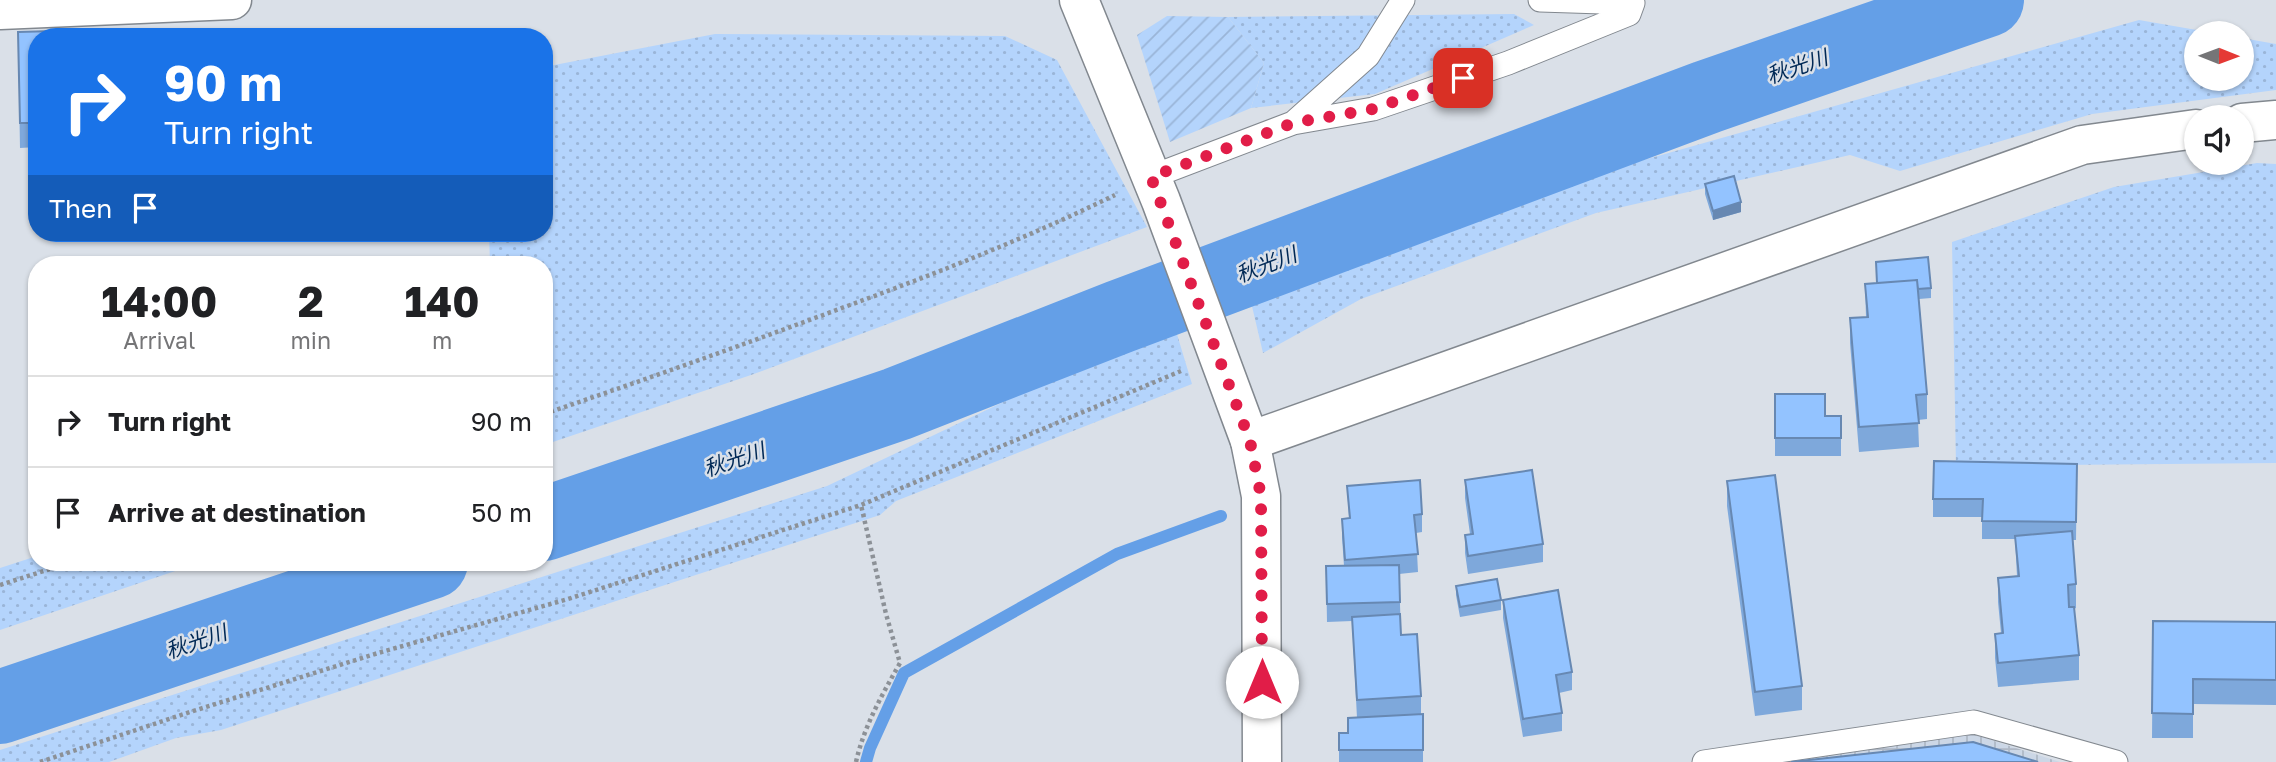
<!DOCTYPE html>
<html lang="en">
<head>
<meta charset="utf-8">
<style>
	:root { --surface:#fff; --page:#f6f6f6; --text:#202124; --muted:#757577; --line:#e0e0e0 }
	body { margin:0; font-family:"Golos Text","Noto Sans JP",sans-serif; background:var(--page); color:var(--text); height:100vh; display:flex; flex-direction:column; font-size:26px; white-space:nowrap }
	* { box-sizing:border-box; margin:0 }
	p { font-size:23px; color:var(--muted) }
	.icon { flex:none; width:38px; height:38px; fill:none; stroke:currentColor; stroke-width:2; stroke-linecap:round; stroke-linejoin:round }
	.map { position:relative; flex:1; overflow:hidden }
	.panel { position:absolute; left:28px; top:256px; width:525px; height:315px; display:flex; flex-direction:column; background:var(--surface); border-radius:28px; box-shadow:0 2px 5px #0004 }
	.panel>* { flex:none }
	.hud { position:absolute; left:28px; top:28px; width:525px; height:214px; border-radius:28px; box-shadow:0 2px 5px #0004; background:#1a73e8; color:#fff; overflow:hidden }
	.needle { width:46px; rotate:91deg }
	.controls { position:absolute; left:2184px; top:21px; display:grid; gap:14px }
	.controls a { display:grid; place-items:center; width:70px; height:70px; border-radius:50%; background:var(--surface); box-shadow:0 2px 5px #0004; font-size:35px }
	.pin { position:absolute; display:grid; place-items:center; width:60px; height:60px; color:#fff; margin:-30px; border-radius:14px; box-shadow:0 4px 10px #0006 }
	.me { position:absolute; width:77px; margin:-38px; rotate:0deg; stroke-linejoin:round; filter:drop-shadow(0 0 5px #0008) }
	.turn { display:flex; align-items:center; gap:24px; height:147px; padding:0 21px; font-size:32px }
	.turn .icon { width:91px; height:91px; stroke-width:2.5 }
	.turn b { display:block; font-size:49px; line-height:60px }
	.then { display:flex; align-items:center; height:66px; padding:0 21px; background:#0003; gap:14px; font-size:26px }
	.eta { display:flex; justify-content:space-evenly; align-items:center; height:119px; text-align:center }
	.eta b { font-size:42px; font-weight:700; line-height:49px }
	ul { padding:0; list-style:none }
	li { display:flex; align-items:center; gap:21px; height:91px; padding:0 21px; border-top:2px solid var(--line) }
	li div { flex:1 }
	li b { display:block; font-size:26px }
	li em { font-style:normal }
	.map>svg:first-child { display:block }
</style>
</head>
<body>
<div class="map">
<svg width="2276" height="762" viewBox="0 0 2276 762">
	<defs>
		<pattern id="industrial-grid" width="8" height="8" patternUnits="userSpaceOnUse" patternTransform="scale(1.75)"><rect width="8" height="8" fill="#ccd7e6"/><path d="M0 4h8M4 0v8" fill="none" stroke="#afb8c5"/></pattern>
		<pattern id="grass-dots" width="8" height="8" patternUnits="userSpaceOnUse" patternTransform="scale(1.75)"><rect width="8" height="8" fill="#b4d4fc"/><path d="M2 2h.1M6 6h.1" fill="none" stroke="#9ab5d8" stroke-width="1.8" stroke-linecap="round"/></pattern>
		<pattern id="garden-furrows" width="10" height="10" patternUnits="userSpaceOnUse" patternTransform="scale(1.75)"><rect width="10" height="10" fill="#b4d4fc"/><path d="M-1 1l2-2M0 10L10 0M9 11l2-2" fill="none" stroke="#9ab5d8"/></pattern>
	</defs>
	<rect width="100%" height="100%" fill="#dae0e8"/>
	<path fill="url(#industrial-grid)" d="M1969 733 2060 762H1787Z"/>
	<path fill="url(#grass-dots)" d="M1514 14 1534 25 1375 94 1251 108 1264 63 1228 17Z
		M2139 20 2214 33H2196V79H2242V38L2276 44V90L2092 114 1900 171 1850 155 1596 213 1361 299 1263 353 1251 302 1587 176Z
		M715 34 1005 36 1057 60 1147 227 751 375 544 445V264H490L489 233H544V67Z
		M2257 163 2276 164V463L1956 466 1952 242 2114 187Z
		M1173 321 1192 384 896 501 880 515 221 730 176 738 109 762H0V750L827 486Z
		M37 556V562H202L0 630V568Z"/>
	<path fill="url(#garden-furrows)" d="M1167 16 1228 17 1264 63 1251 108 1170 142 1137 35Z"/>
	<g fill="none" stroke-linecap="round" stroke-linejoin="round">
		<path stroke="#649fe7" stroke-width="12" d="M866 762 870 748 904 673 1117 554 1221 516"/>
		<path stroke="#649fe7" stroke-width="74" d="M544 524 897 404 1119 317 1707 97 1987 0
			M0 707 431 562"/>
		<g stroke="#82888f" stroke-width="25">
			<path id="service" d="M1293 123 1373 109 1508 63 1629 14 1633 3 1540 0
				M1151 177 1293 123 1368 56 1403 0
				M1704 762 1974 722 2116 762"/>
		</g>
		<g stroke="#82888f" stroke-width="41">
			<path id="minor" d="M0 10 232 0
				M1250 441 1261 496 1262 762"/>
		</g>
		<g stroke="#82888f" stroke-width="41">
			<path id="tertiary" d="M1079 0 1161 201 1250 441 2082 145 2196 129
				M2242 123 2276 120"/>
		</g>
		<path stroke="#8c9197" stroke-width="4.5" stroke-dasharray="3.5 3.5" stroke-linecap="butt" d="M544 414C647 379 748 343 850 305 940 272 1029 237 1115 195
			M0 585 72 562
			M40 762 190 712 378 653 568 599 861 505 1181 371
			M856 762C864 726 882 695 900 663L886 614 861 505"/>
		<use href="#service" stroke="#fff" stroke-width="23"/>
		<use href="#minor" stroke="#fff" stroke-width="38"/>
		<use href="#tertiary" stroke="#fff" stroke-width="38"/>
	</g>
	<path fill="#7ea8db" d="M18 32 37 37V147L20 148Z
		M1705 184 1741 212 1713 220 1705 194Z
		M1876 262 1931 288V298L1919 299 1927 394V419L1918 420 1919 447 1859 452 1850 343V318L1866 317 1865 284 1877 283Z
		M1775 394 1825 416H1841V456H1775Z
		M2077 464 2076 540H2073L2076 584V608L2074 609 2079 655V680L1998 687 1995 658V634L2001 633 1998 602V578L2017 576 2015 539H1982V517H1933V499Z
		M1465 480 1543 544V562L1468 574 1465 553V535L1470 534 1465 498Z
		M1727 481 1802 686V710L1755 716 1727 506Z
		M1347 486 1422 514V532L1416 533 1418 572 1399 574 1401 635 1421 696V714H1423V762H1339V733H1348L1357 718 1352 621 1327 622 1326 566H1344L1342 537V519L1349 518Z
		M1456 586 1501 600V610L1460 617 1456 595Z
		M1503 600 1572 672V690L1559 693 1562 713V731L1523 737 1503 618Z
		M2153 621 2276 622V705L2193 704V738H2152Z"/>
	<path fill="#6788b2" d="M1741 202V212L1713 220V211Z"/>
	<path fill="#93c3ff" stroke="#6788b2" stroke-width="2" d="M89 30V37H37V123H20L18 32Z
		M1734 176 1741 202 1713 211 1705 184Z
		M1928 257 1931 288 1918 289 1917 280 1877 283 1876 262Z
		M1917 280 1927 394 1916 395 1919 423 1859 427 1850 318 1868 317 1865 284Z
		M1775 394H1825V416H1841V438H1775Z
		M1934 461 2077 464 2076 522 1982 521 1983 499H1933Z
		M1532 470 1543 544 1468 556 1465 535 1473 534 1465 480Z
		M1775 475 1802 686 1755 692 1727 481Z
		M1420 480 1422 514 1414 515 1418 554 1345 560 1342 519 1350 518 1347 486Z
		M2072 531 2076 584 2068 585 2069 607H2074L2079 655 1998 663 1995 634 2003 633 1998 578 2019 576 2015 536Z
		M1399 565 1400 602 1327 604 1326 566Z
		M1497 579 1501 600 1460 607 1456 586Z
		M1558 590 1572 672 1556 675 1562 713 1523 719 1503 600Z
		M1400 614 1401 635 1417 634 1421 696 1357 700 1352 617Z
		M2153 621 2276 622V680L2193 679V714L2152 713Z
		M1423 714V750H1339V733H1348V718Z
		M1973 742 2038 762H1791Z"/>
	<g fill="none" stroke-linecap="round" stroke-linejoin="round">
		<path stroke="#e11d48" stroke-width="12" stroke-dasharray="0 21.6" d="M1262 682 1261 496 1250 441 1151 177 1293 123 1373 109 1463 78"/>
	</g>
	<g text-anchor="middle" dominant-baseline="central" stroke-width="5" stroke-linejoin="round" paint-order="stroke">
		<g font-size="21" font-style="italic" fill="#002956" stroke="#dae0e8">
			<text transform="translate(1797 66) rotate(-19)">秋光川</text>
			<text transform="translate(1266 264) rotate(-21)">秋光川</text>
			<text transform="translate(734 459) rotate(-19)">秋光川</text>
			<text transform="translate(196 641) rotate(-19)">秋光川</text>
		</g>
	</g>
</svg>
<div class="controls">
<a><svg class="needle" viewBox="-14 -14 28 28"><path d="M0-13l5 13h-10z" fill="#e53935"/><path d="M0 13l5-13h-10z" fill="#757577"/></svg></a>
<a><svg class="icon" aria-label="sound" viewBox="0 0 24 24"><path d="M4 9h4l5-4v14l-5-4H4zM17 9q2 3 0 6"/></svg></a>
</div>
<div class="pin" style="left:1463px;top:78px;background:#d93025"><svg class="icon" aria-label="arrive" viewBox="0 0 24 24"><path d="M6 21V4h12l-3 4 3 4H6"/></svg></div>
<svg class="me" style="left:1262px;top:682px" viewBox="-20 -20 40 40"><circle r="19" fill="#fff"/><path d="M0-13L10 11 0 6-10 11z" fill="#e11d48"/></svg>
<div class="hud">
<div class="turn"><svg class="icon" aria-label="right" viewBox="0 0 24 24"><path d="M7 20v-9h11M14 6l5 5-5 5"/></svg><div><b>90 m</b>Turn right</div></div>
<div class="then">Then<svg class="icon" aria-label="arrive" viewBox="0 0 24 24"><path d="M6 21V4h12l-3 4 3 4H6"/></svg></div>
</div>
<section class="panel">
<div class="eta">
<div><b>14:00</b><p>Arrival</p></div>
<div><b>2</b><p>min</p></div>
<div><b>140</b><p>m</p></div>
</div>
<ul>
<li><svg class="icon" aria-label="right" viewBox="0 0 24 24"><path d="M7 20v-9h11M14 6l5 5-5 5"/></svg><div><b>Turn right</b></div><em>90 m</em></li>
<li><svg class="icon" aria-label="arrive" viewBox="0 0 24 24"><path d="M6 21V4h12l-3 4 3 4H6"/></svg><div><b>Arrive at destination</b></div><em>50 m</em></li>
</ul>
</section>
</div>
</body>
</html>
